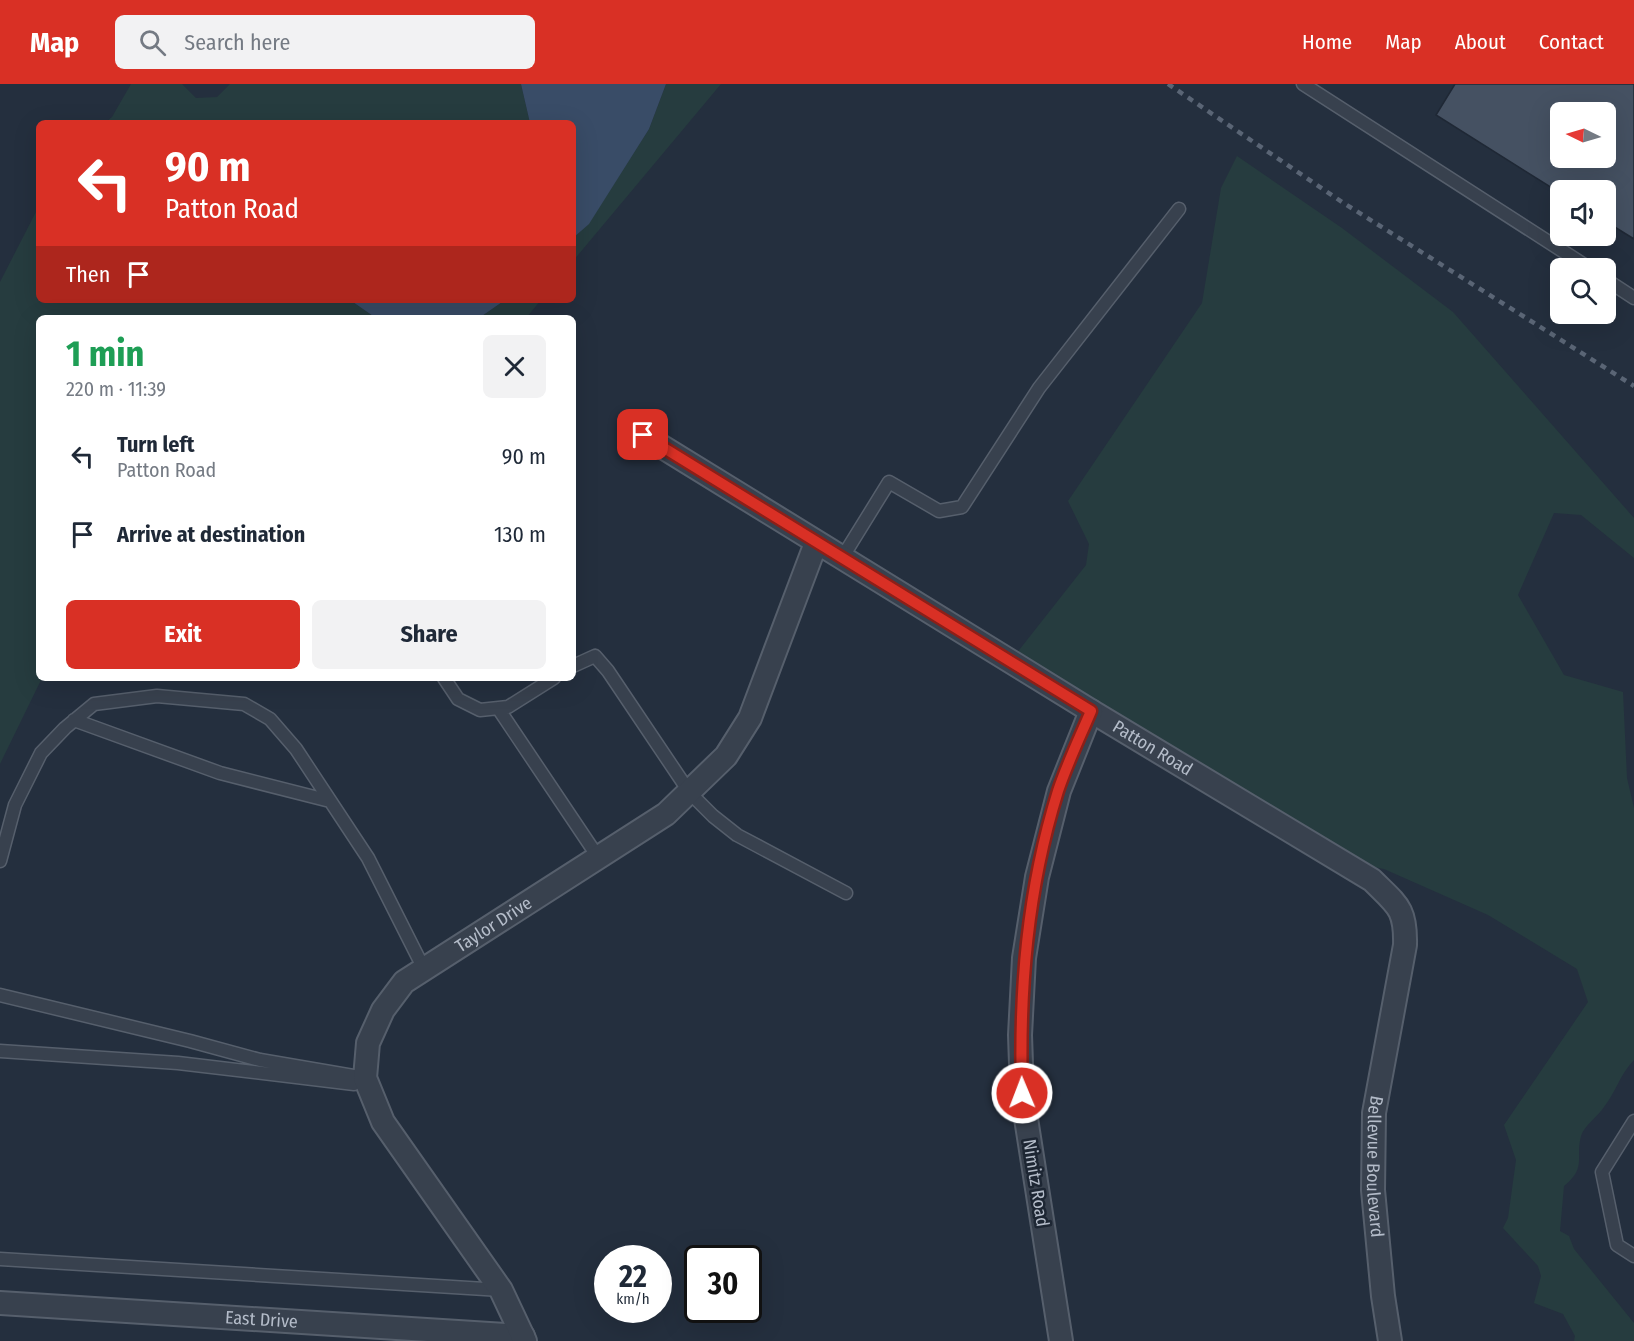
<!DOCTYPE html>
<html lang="en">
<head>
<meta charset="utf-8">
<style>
	:root { --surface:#fff; --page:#f2f2f3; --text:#1f2937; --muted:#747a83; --accent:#d93025 }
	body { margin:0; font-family:"Fira Sans Condensed",sans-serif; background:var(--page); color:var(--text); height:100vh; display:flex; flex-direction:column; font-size:22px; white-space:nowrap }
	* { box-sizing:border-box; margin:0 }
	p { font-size:20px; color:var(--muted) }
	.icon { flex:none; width:33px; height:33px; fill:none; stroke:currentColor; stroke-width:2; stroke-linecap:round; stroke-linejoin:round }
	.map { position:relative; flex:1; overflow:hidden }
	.details { position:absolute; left:36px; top:231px; width:540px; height:366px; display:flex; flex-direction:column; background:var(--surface); border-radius:9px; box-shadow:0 6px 24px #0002 }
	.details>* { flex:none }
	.top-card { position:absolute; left:36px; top:36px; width:540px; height:183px; border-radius:9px; box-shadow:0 6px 24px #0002; background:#d93025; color:#fff; overflow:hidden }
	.needle { width:39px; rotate:275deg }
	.tools { position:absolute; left:1550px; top:18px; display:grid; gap:12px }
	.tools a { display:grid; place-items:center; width:66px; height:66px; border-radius:9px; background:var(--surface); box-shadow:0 6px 24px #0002; font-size:30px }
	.speed { position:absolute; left:594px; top:1161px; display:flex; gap:12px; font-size:30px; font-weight:700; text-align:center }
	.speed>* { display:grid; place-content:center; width:78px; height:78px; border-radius:50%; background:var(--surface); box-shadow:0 6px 24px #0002; line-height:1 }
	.speed small { font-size:15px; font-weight:400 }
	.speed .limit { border:3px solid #111; border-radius:9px; background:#fff; color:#111 }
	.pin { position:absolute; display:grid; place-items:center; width:51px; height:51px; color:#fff; margin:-26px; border-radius:12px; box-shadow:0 3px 9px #0006 }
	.me { position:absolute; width:66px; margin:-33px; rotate:359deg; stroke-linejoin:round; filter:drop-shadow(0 0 4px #0008) }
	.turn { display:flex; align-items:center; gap:21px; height:126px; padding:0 30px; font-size:27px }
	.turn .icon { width:78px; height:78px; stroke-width:2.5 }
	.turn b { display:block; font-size:42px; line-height:51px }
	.then { display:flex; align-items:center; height:57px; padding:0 30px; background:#0003; gap:12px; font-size:22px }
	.round { display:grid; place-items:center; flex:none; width:63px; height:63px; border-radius:9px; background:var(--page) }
	.head { display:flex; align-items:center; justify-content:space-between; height:102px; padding:0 30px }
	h1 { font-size:36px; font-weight:700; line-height:45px; color:#1e9e55 }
	.button { display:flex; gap:12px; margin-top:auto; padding:12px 30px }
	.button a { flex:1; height:69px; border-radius:9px; background:var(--accent); color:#fff; font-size:24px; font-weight:700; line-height:69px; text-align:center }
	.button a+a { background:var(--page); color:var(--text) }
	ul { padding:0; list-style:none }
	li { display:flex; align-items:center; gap:18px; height:78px; padding:0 30px }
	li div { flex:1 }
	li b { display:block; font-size:22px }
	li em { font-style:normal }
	header { display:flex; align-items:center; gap:36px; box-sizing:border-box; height:84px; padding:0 30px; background:var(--accent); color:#fff }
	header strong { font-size:28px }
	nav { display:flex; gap:33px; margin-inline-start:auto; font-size:21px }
	.search { width:420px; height:54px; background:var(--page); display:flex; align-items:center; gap:15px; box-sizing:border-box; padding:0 21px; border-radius:9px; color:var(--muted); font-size:22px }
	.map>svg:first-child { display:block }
</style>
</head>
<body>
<header>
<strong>Map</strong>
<div class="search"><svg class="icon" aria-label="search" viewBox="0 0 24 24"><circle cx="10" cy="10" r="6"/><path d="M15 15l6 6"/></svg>Search here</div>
<nav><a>Home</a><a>Map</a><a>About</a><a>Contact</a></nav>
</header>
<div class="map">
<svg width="1634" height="1257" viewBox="0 0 1634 1257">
	<rect width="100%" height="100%" fill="#242f3e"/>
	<path fill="#263c3f" d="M131 0H182L196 14 217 13 230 0H521L530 39H105L112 33Z
		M666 0H721L573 177V154L589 139 649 45Z
		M1237 72 1342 144 1453 228 1634 434V474L1581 431 1554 429 1518 511 1564 591 1623 608 1627 694 1634 724V976C1620 990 1616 1008 1604 1023 1598 1032 1584 1042 1581 1052 1575 1075 1587 1083 1564 1102L1560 1147 1569 1152 1574 1165 1634 1239V1257H1574L1575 1252 1563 1230 1534 1219 1541 1192 1538 1182 1503 1144 1508 1134 1516 1076 1504 1041 1588 918 1577 885 1488 831 1384 785 1359 780 1012 575 1086 481 1089 460 1068 417 1202 219 1221 104Z
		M39 122V216H350L376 234H39V594H42L0 680V198Z
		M505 216H541L526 234H479Z"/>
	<path fill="#394c67" d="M521 0H666L649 45 589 140 573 154V39H530Z
		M350 216H505L479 234H376Z"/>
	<path fill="#455162" stroke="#1f2835" stroke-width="1.5" fill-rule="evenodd" d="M1455 0H1634V155L1605 137V106H1560V109L1436 31ZM1560 28H1605V74H1560Z"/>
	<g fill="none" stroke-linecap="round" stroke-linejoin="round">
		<g stroke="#565f6c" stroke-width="15">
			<path id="lane" d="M1303 0 1589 184
				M1605 195 1634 214
				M842 474 889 398 939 427 962 423 1039 304 1179 125
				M573 582 595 572 608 587 690 709 713 732 737 751 846 809
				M444 594 458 615 480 626 508 623 554 594
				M498 624 598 773
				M74 636 220 689 330 717
				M0 777 15 721 41 669 65 644 94 620 157 612 244 620 270 635 296 665 368 774 424 885
				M0 911 190 957 260 976 365 994
				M0 967 178 979 354 1000
				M1634 1037 1602 1088 1617 1161 1634 1172
				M0 1175 501 1206"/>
		</g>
		<g stroke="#565f6c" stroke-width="26">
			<g id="street">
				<path id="s1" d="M643 351 1091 627 1372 796C1397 821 1406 824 1405 861L1374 1029 1373 1106 1383 1212 1390 1257"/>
				<path id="s2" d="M0 1219 523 1252"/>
				<path id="s3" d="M525 1257 501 1206 383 1038 365 994 368 959 383 926 404 898 666 730 726 672 750 634 816 459"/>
				<path d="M1061 1257 1022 1009 1020 951 1024 874 1037 793 1059 707 1091 627"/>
			</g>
		</g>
		<use href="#lane" stroke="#38414e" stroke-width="12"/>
		<use href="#street" stroke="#38414e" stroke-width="22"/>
		<path stroke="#5a6575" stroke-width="4.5" stroke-dasharray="6 6" stroke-linecap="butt" d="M1168 0 1342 118 1634 302"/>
	</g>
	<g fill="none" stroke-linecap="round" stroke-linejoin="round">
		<g stroke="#8d1f18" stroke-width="15">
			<path id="route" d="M643 351 1091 627C1080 653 1067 680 1058 707 1027 806 1019 906 1022 1009"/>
		</g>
		<use href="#route" stroke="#d93025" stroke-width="10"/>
	</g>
	<g text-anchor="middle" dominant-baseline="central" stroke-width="5" stroke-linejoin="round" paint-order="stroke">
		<g font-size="18" fill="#b4bcc9" stroke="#1d2633">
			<text stroke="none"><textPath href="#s1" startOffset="598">Patton Road</textPath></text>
			<text stroke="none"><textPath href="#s3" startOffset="522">Taylor Drive</textPath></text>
			<text stroke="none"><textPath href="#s1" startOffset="1155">Bellevue Boulevard</textPath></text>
			<text transform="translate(1036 1099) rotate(81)">Nimitz Road</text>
			<text stroke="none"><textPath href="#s2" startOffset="262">East Drive</textPath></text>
		</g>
	</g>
</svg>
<div class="tools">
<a><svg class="needle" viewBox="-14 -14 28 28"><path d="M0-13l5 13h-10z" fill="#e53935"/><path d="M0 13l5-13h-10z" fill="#747a83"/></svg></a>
<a><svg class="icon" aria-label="sound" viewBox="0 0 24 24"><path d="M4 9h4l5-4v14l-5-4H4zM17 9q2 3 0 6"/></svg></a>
<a><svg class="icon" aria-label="search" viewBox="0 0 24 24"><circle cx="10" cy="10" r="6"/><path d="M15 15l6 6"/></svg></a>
</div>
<div class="speed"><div>22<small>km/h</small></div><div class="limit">30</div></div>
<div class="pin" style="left:643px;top:351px;background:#d93025"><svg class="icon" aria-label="arrive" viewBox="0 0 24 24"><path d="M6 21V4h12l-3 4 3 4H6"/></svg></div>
<svg class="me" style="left:1022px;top:1009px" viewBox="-20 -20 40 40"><circle r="17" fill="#d93025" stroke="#fff" stroke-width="3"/><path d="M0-11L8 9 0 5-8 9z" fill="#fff"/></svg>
<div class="top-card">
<div class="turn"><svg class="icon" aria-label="left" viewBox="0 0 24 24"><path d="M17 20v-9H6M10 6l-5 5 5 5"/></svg><div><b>90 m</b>Patton Road</div></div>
<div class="then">Then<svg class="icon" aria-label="arrive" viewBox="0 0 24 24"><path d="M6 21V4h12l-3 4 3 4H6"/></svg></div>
</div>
<section class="details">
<div class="head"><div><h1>1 min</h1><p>220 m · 11:39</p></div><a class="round"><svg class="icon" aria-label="close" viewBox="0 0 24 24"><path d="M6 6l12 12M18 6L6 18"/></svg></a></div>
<ul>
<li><svg class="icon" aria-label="left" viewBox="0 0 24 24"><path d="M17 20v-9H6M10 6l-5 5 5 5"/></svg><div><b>Turn left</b><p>Patton Road</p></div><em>90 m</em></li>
<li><svg class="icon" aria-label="arrive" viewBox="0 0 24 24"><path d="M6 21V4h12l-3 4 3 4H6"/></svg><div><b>Arrive at destination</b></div><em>130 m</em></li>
</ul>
<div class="button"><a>Exit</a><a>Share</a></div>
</section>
</div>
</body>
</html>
